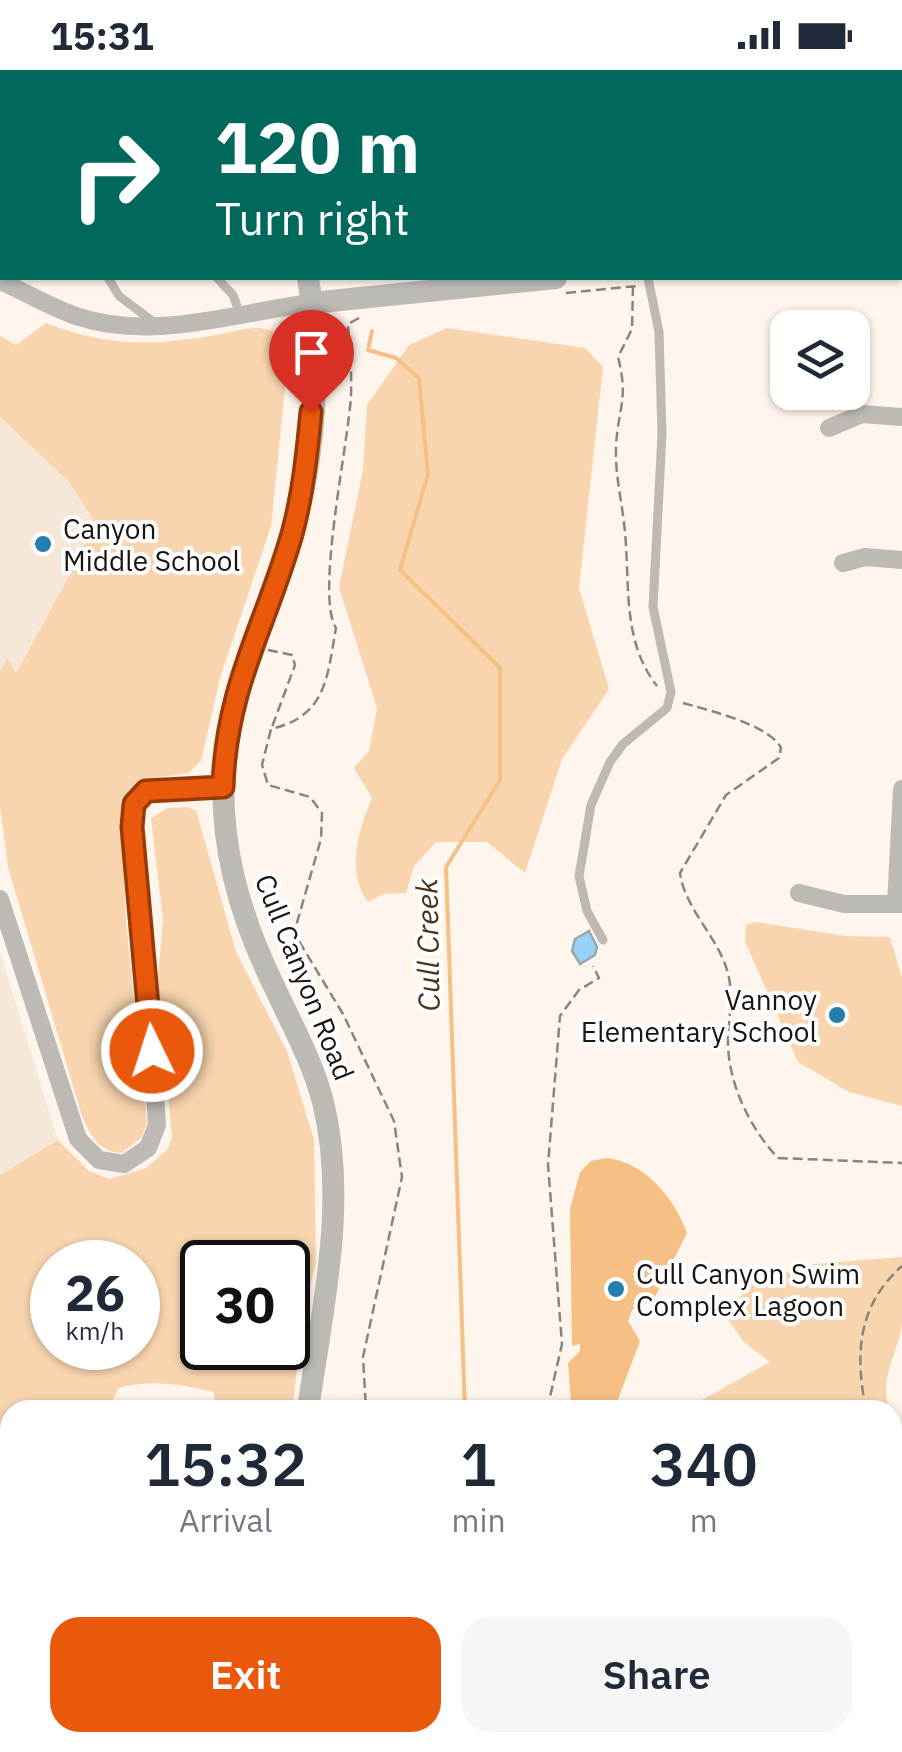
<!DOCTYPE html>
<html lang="en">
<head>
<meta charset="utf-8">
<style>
	:root { --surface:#fff; --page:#f6f6f7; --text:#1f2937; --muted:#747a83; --accent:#ea580c }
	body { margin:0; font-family:"IBM Plex Sans",sans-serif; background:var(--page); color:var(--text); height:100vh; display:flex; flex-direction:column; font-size:38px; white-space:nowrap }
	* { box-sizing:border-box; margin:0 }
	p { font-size:32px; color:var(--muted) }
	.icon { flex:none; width:55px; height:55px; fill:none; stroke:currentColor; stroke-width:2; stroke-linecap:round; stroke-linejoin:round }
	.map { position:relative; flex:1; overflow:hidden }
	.details { position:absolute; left:0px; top:1330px; width:902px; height:352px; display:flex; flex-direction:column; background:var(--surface); border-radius:30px 30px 0 0; box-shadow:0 2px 8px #0004 }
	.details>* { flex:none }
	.hud { position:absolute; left:0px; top:0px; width:902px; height:210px; box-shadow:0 2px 8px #0004; background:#00695c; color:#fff; overflow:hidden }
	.buttons { position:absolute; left:770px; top:240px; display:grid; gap:20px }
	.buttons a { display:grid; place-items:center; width:100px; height:100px; border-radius:20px; background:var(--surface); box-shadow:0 2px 8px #0004; font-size:50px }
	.speed { position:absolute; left:30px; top:1170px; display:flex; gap:20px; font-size:50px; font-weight:700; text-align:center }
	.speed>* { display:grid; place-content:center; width:130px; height:130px; border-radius:50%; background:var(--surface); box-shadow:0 2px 8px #0004; line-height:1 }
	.speed small { font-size:25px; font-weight:400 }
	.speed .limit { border:5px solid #111; border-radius:15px; background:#fff; color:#111 }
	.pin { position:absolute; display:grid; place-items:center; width:85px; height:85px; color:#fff; margin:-102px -42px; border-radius:50% 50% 50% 0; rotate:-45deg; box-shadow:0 0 10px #0007 }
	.pin .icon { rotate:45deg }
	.me { position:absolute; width:110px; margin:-55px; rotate:356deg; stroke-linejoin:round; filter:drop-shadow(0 0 8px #0008) }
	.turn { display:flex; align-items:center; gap:35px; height:210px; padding:0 50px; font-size:45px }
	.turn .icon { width:130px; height:130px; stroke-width:2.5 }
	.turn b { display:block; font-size:70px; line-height:85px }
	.eta { display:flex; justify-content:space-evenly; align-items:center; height:170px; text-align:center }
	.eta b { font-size:60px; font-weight:600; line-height:70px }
	.button { display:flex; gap:20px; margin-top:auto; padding:20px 50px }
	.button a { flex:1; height:115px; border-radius:30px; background:var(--accent); color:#fff; font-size:40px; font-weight:600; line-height:115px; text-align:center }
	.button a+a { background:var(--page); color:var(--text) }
	.status { display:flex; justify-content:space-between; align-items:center; height:70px; padding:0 50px; background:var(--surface); direction:ltr }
	.status svg { height:28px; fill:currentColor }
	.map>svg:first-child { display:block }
</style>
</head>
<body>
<div class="status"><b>15:31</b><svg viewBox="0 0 49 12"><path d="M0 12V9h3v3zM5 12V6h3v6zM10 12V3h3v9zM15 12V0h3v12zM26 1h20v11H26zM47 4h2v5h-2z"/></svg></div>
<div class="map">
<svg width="902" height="1682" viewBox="0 0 902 1682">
	<rect width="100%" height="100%" fill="#fef5ec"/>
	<path fill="#f6e8d9" d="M0 347 69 412 93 449 82 482 15 604 0 602Z
		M0 882 58 1070 0 1105Z"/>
	<path fill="#f8d5af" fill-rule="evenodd" d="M206 0H575L576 2H209Z
		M46 253C111 278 155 276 222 264 243 260 265 251 281 268L288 289 271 456 220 608 201 691 188 703 141 710 121 730 126 853 147 1053 141 1068 121 1083C98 1081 91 1066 82 1046L8 797 0 737V602L7 588 16 603 82 482 93 449 69 412 0 347V266L16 275Z
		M447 258 585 278 603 297 579 518 609 619 562 689 525 803 487 772H436L414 796 406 823 384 824 368 832C345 801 359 759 372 728L354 698 369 681 377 638 339 517 363 400 367 335 409 275Z
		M187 737 196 740 236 882 287 981 314 1070 316 1193 304 1241 292 1340H215L214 1322C181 1314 151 1309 118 1318L109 1340H10V1672L136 1673 134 1682H0V1105L58 1070 89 1101 109 1109 146 1098 167 1080 172 1068 158 909 163 850 151 748 168 738ZM52 1192H138V1278H52ZM202 1192H288V1278H202Z
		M756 852 845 866 890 867 902 908V1036L849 1022 798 992 745 871 746 855Z
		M902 1187C902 1209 902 1232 902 1253 898 1284 879 1307 889 1340H684L770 1292 744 1272 724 1244 753 1213 814 1194Z
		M893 1352 902 1361V1682H891L897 1662 892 1647Z
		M245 1673H295L302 1682H257Z"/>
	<path fill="#f6c084" d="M607 1088C645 1092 675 1129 687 1163L654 1229 632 1240 628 1251 640 1271 614 1340H560L571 1333 568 1293 580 1281V1274L572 1276 570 1139 580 1102 591 1091Z"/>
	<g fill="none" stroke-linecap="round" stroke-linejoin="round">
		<path stroke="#f6c084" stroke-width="4" d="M457 0 459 2
			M372 261 368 280 396 288 419 308 428 404 400 500 500 598V710L446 797 465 1340
			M549 1672 554 1682"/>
	</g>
	<path fill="#97d2f6" stroke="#9da7ae" stroke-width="2.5" d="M589 861 597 877 595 885 580 894 572 881 575 869Z"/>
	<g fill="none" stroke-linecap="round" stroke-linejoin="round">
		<path stroke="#8a847e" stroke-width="2.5" stroke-dasharray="10 5" stroke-linecap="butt" d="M267 2 268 0
			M633 216 632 259 618 287C629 330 618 337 616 377 615 403 621 427 624 453 631 508 620 569 657 616
			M566 223 637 216
			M359 248 348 254C349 277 352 301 351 325 349 371 315 526 336 558 327 607 327 646 271 659L262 695 268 715 310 727 322 743 321 769 294 863 343 944 394 1051 402 1107 363 1287 366 1340
			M268 580 292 585 295 595 272 657
			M683 633C708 640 770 655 781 678L779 688 726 725 680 803C685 839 717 866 727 900 734 922 729 946 728 969 727 1011 749 1057 778 1088L902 1093
			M547 1340 562 1274 548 1095 560 946 579 920 599 908 593 896
			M866 1340C855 1284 857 1236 902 1196
			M892 1382 902 1389
			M892 1600 902 1559
			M892 1648 902 1678
			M482 1672 489 1682
			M662 1672 665 1682
			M380 1680 432 1682
			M546 1682 559 1672"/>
		<path stroke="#bdb9b5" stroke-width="9" d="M108 208 119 226 155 253
			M217 208 233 225 240 244
			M603 870 587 841 579 806 591 735 610 692 623 674 667 638 671 622 653 537 662 364 659 262 648 208"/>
		<path stroke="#bdb9b5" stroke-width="18" d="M692 0 693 2
			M778 0 805 2
			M900 12H902
			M0 211C26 222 51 238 79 247 155 271 234 243 311 233
			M829 358 862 344 902 347
			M843 493 865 487 902 490
			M799 823 844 834H902
			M0 829 78 1069 99 1090 124 1094 148 1078 157 1055 145 870 132 757 134 734 146 721 223 717
			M896 834 902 719
			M152 1682 154 1672"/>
		<path stroke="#bdb9b5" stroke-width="22" d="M165 0 168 2
			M900 181H902
			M308 208C322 289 316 392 290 470 265 545 229 614 224 695 219 773 239 844 273 914 291 953 312 990 323 1032 348 1133 322 1239 308 1340
			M311 233 556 208
			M326 1672 329 1682"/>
	</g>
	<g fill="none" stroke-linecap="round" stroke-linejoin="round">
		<g stroke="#983908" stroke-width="25">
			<path id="route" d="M152 981 132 757 134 734 146 721 223 717C226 617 266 555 292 464 303 424 307 383 311 342"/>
		</g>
		<use href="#route" stroke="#ea580c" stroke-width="18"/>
	</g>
	<g fill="#237eac" stroke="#fff" stroke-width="4">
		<circle cx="43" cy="474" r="10"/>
		<circle cx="837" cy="945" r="10"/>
		<circle cx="616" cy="1219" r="10"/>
	</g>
	<g text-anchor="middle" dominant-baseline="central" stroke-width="8" stroke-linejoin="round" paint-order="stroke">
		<g font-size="28" fill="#181512" stroke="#fff" text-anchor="start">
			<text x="63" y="458">Canyon<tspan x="63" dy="32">Middle School</tspan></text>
			<text x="817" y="929" text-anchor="end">Vannoy<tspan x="817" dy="32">Elementary School</tspan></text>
			<text x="636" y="1203">Cull Canyon Swim<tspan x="636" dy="32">Complex Lagoon</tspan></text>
		</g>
		<g font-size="28" fill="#181512" stroke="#fff">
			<text transform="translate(305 907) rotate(68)">Cull Canyon Road</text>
		</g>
		<g font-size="30" font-style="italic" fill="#4a3319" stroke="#fff">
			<text transform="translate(427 875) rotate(-91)">Cull Creek</text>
		</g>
	</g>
</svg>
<div class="buttons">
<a><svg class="icon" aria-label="layers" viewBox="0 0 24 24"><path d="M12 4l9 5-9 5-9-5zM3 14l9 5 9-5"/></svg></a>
</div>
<div class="speed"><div>26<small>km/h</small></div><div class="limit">30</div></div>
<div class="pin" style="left:311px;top:342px;background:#d93025"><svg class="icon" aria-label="arrive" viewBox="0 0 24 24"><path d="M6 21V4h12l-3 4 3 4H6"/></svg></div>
<svg class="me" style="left:152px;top:981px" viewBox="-20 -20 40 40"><circle r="17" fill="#ea580c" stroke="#fff" stroke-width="3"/><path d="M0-11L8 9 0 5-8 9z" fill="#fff"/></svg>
<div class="hud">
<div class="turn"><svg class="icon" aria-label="right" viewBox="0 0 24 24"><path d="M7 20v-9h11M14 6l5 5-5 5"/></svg><div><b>120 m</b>Turn right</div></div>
</div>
<section class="details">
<div class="eta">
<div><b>15:32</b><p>Arrival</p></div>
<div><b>1</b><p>min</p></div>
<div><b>340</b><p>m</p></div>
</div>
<div class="button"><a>Exit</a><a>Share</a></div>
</section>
</div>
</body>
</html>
